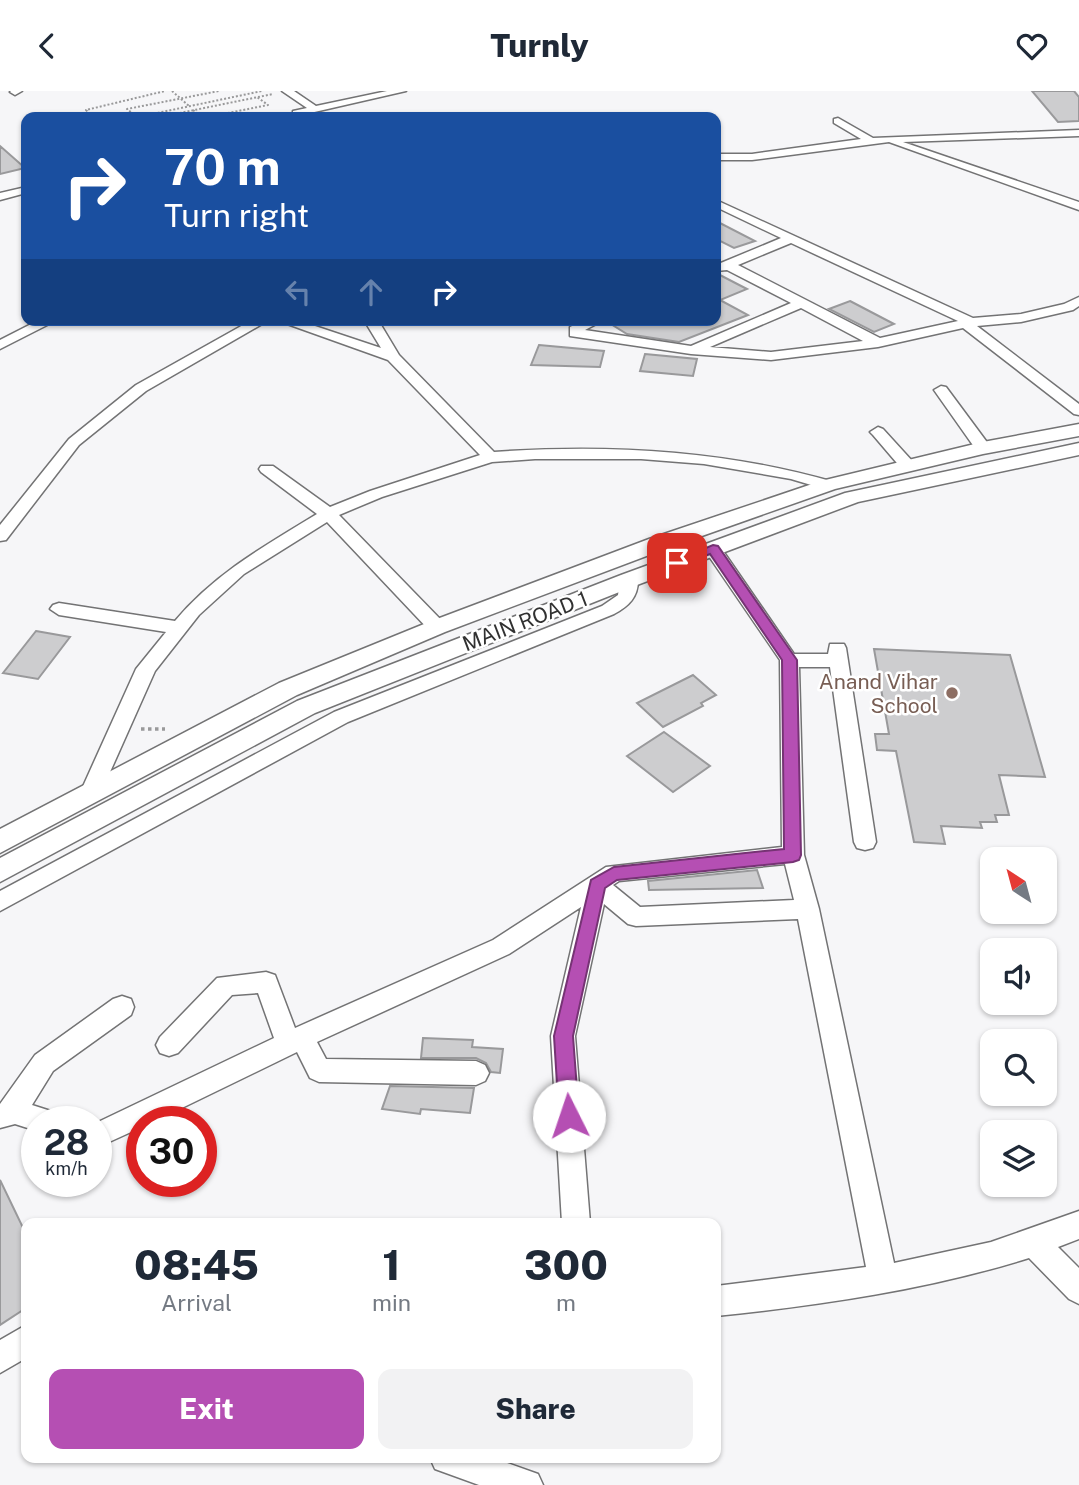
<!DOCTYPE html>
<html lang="en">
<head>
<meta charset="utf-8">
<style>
	:root { --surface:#fff; --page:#f2f2f3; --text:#1f2937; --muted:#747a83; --accent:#b54fb3 }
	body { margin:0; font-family:"Public Sans",sans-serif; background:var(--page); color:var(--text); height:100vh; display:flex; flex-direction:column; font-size:26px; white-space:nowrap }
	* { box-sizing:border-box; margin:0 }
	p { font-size:23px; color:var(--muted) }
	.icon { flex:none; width:38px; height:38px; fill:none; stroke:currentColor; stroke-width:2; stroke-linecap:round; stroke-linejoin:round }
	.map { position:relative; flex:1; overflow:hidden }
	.panel { position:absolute; left:21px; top:1127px; width:700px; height:245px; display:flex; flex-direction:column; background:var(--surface); border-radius:14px; box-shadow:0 2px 5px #0004 }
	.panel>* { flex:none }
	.banner { position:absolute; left:21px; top:21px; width:700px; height:214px; border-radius:14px; box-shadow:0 2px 5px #0004; background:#1a4fa0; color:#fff; overflow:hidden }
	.needle { width:46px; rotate:324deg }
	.fabs { position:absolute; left:980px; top:756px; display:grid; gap:14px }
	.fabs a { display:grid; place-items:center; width:77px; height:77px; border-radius:14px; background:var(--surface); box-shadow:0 2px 5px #0004; font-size:35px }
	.speed { position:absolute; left:21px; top:1015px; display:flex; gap:14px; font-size:35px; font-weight:700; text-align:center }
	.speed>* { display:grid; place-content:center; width:91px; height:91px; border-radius:50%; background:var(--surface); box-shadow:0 2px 5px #0004; line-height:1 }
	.speed small { font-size:18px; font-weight:400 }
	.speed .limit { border:10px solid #d22; background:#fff; color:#111 }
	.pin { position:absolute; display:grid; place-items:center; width:60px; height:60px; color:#fff; margin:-30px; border-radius:14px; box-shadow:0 4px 10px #0006 }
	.me { position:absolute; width:77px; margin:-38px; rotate:356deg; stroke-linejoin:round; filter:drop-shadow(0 0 5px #0008) }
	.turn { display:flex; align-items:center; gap:24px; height:147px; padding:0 28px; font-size:32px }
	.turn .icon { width:91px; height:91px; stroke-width:2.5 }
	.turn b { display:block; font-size:49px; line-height:60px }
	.lanes { display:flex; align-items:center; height:66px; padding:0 28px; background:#0003; justify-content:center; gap:35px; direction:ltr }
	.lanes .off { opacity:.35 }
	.eta { display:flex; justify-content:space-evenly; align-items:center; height:119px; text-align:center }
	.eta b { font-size:42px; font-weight:800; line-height:49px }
	.primary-button { display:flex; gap:14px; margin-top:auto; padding:14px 28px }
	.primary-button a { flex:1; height:80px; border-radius:14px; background:var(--accent); color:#fff; font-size:28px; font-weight:800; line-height:80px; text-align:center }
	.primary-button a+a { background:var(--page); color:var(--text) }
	header { display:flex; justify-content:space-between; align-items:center; height:91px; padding:0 28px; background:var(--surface); font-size:32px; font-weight:800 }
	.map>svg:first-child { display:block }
</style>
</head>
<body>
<header><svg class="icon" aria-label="back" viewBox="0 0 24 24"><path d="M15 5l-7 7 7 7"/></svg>Turnly<svg class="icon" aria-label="heart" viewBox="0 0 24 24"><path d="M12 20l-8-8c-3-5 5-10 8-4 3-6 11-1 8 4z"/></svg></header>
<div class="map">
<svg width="1079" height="1394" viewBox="0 0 1079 1394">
	<rect width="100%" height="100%" fill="#f6f6f8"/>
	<path fill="#cdcdcf" stroke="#99999b" stroke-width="2" d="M1032 0H1074L1079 6V30L1058 31Z
		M0 55 25 77 0 83Z
		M716 130 755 150 734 157 716 148Z
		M716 182 747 198 720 209 748 224 679 251 627 243 606 230 716 229Z
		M850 210 894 233 874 241 829 218Z
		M539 254 604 260 600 276 531 274Z
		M645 263 697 268 693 285 640 280Z
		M36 540 70 546 38 588 3 582Z
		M874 558 1010 564 1045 686 999 684 1009 724H995L997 731H980L982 737 941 735 945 753 914 751 896 660 877 659 875 643H889Z
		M693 584 716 604 701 612 703 615 663 636 637 612Z
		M664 641 710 675 673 701 627 665Z
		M757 779 763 797 649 799 648 790Z
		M423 947 473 949 472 956 503 958 500 982 491 981 486 972 476 967H421Z
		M390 995 474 997 470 1022 421 1018 420 1023 382 1018Z
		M0 1089 26 1143V1217L0 1234Z"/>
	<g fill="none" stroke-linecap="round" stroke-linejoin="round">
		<g stroke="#737374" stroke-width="3">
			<path id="minor" d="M22 0 15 4 10 1 11 0Z
				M282 0H294L316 15 387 0H406L297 25 293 24V20L307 17Z
				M838 27 873 47 1079 39V45L903 51 1079 111V119L889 51 752 69H716V63H752L861 48 834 32V28Z
				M26 96V102L0 109V102Z
				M716 109 973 227 1021 223 1064 213 1079 206V215L1073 219 1021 231 977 235 1079 313V324L1074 323 963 237 878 256 771 269 691 263 570 245V236L585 229H604L585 239 691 255 791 212 727 179 716 180V174L781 147 716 116ZM791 152 958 230 880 247 738 174ZM801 217 863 250 771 261 710 256Z
				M39 229H57L0 258V249Z
				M252 229H269L146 300 79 354 6 449 0 450V434L69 348 136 294Z
				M276 229H297L381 257 364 229H378L399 264 494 361C609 353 723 359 834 391L836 394 828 399 791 388 704 373 641 368H535L492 371 382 406 339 424 444 532 446 536 444 540H430L327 431 244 483 199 524 155 580 98 708 91 710 84 708 80 702 136 578 166 541 59 524 50 518 53 514 59 512 175 530C214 483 266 454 317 423L261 381 259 378 261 375H273L330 416 370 400 480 364 388 269Z
				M941 295 946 296 989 354 991 357 989 360H977L934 299Z
				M878 336 883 338 914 372 916 375 914 378H902L873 344 870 341Z
				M713 453 719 454 794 563H828L830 553H844L846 557 876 751 873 757 865 759 857 757 854 751 830 576H799L804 764 819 818 894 1172 991 1151 1079 1120V1148L1058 1156 1079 1177V1213L1069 1208 1029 1167C927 1199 822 1214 716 1225V1195L866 1176 798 828 636 835 628 833 604 813 575 945 590 1132H562L551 945 581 816 509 863 317 951 326 968 476 970 485 974 489 982 485 990 476 994 319 991 310 987 297 961 153 1031H142V1036L96 1057V1032L274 947 258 902 232 904 178 962 169 965 160 962 156 954 160 946 217 887 266 881 275 884 295 937 493 849 606 776 782 756 780 569 704 458ZM785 773 794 809 640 816 613 794 619 790Z
				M629 483 638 489C638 506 629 515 614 523L348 631 0 820V800L334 621 602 515 618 504 620 489Z
				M122 905 131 908 134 916 131 924 53 980 32 1014 57 1022 61 1031H37V1040L15 1033 0 1037V1013L35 964 113 908Z
				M26 1234V1267L0 1282V1249Z
				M430 1367H493L538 1383 543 1394H479L435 1378Z"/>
		</g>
		<g stroke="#737374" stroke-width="3">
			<path id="major" d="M1079 333V345L983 363 835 398 665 458 445 541 297 604 0 762V738L279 592 429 531 649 448 821 390 983 351Z
				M1079 352V364L858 411 637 494 315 622 0 791V767L297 610 621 484 845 402Z"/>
		</g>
		<path stroke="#99999a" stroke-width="2" stroke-dasharray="2 2" stroke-linecap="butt" d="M172 0 189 15
			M193 19 202 26
			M92 26H106
			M93 26 86 19 165 0
			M106 26H122
			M137 26 127 18 219 0
			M138 26 262 0
			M160 26 273 3
			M208 26 268 14 257 6"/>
		<path stroke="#99999a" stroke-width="3.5" stroke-dasharray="3.5 3.5" stroke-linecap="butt" d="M141 638H165"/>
		<use href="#minor" fill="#fff" fill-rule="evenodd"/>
		<use href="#major" fill="#fff" fill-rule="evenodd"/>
	</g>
	<path fill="#b54fb3" stroke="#763374" stroke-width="2" d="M713 454 718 455 797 569 801 764 799 769 793 771 617 789 605 797 573 945 579 1025 576 1032 569 1035 562 1032 559 1025 554 945 591 789 614 776 784 758 782 569 710 463 677 476 670 472Z"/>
	<circle fill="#8d6e63" stroke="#fff" stroke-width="2.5" cx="952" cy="602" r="7"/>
	<g text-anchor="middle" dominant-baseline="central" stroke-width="5" stroke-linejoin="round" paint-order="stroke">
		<g font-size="21" fill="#313131" stroke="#fff">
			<text transform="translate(525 530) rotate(-21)">MAIN ROAD 1</text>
		</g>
		<g font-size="21" fill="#785e54" stroke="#fff" text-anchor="end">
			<text x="938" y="590">Anand Vihar<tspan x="938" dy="24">School</tspan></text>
		</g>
	</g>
</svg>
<div class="fabs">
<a><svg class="needle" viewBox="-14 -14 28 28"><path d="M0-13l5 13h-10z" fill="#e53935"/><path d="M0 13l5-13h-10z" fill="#747a83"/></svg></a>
<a><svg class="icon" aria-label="sound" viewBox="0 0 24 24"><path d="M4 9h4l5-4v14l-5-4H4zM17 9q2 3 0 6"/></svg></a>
<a><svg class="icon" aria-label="search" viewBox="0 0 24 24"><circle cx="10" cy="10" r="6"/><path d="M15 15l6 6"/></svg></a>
<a><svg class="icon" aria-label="layers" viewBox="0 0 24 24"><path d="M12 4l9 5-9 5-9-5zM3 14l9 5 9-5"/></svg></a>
</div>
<div class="speed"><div>28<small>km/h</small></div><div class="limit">30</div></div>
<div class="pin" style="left:677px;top:472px;background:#d93025"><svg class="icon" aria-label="arrive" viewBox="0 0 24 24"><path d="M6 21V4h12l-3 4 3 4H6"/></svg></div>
<svg class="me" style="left:569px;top:1025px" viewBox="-20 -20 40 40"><circle r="19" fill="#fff"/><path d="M0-13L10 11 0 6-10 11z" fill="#b54fb3"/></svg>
<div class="banner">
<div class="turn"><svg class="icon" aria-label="right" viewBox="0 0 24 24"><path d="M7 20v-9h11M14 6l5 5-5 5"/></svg><div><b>70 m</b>Turn right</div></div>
<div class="lanes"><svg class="icon off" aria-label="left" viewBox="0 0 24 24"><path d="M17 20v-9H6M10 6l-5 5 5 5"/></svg><svg class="icon off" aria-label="ahead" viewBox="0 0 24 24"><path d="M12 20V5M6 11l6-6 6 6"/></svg><svg class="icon" aria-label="right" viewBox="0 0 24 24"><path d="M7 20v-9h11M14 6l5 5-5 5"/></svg></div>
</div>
<section class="panel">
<div class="eta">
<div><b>08:45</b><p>Arrival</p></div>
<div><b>1</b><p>min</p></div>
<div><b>300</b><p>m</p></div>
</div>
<div class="primary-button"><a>Exit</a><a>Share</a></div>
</section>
</div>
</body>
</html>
